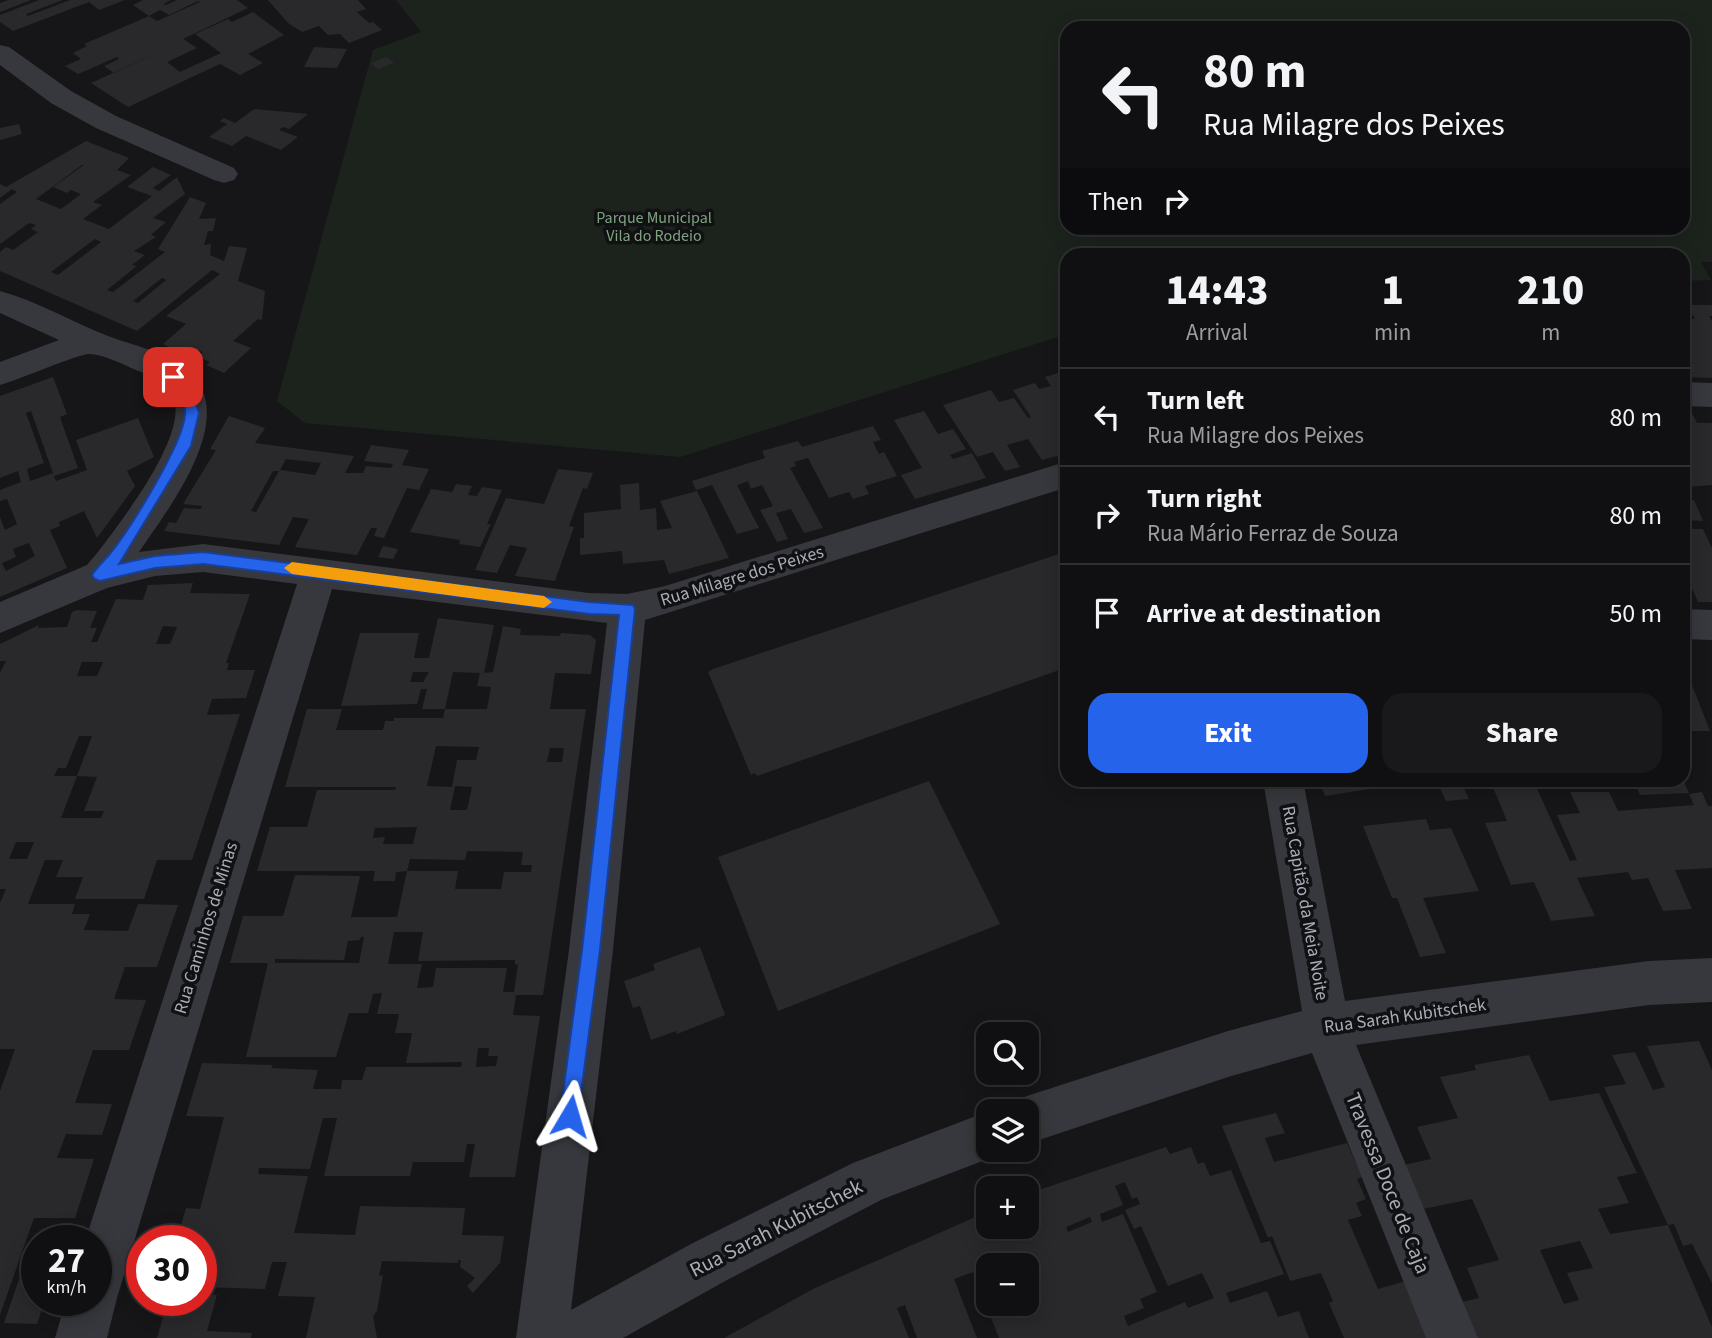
<!DOCTYPE html>
<html lang="en">
<head>
<meta charset="utf-8">
<style>
	:root { --surface:#101012; --page:#19191b; --text:#f1f3f6; --muted:#9c9d9f; --line:#303032; --accent:#2563eb }
	body { margin:0; font-family:"Source Sans 3",sans-serif; background:var(--page); color:var(--text); height:100vh; display:flex; flex-direction:column; font-size:26px; white-space:nowrap }
	* { box-sizing:border-box; margin:0 }
	p { font-size:23px; color:var(--muted) }
	.icon { flex:none; width:38px; height:38px; fill:none; stroke:currentColor; stroke-width:2; stroke-linecap:round; stroke-linejoin:round }
	.map { position:relative; flex:1; overflow:hidden }
	.side { position:absolute; left:1060px; top:248px; width:630px; height:539px; display:flex; flex-direction:column; background:var(--surface); border-radius:21px; box-shadow:0 4px 18px #0003,0 0 0 2px var(--line) }
	.side>* { flex:none }
	.hud { position:absolute; left:1060px; top:21px; width:630px; height:214px; border-radius:21px; box-shadow:0 4px 18px #0003,0 0 0 2px var(--line); background:#101012; color:var(--text); overflow:hidden }
	.tools { position:absolute; left:976px; top:1022px; display:grid; gap:14px }
	.tools a { display:grid; place-items:center; width:63px; height:63px; border-radius:14px; background:var(--surface); box-shadow:0 4px 18px #0003,0 0 0 2px var(--line); font-size:35px }
	.speed { position:absolute; left:21px; top:1225px; display:flex; gap:14px; font-size:35px; font-weight:700; text-align:center }
	.speed>* { display:grid; place-content:center; width:91px; height:91px; border-radius:50%; background:var(--surface); box-shadow:0 4px 18px #0003,0 0 0 2px var(--line); line-height:1 }
	.speed small { font-size:18px; font-weight:400 }
	.speed .limit { border:10px solid #d22; background:#fff; color:#111 }
	.pin { position:absolute; display:grid; place-items:center; width:60px; height:60px; color:#fff; margin:-30px; border-radius:14px; box-shadow:0 4px 10px #0006 }
	.me { position:absolute; width:77px; margin:-38px; rotate:7deg; stroke-linejoin:round; filter:drop-shadow(0 0 5px #0008) }
	.turn { display:flex; align-items:center; gap:24px; height:147px; padding:0 28px; font-size:32px }
	.turn .icon { width:91px; height:91px; stroke-width:2.5 }
	.turn b { display:block; font-size:49px; line-height:60px }
	.then { display:flex; align-items:center; height:66px; padding:0 28px; background:#0003; gap:14px; font-size:26px }
	.eta { display:flex; justify-content:space-evenly; align-items:center; height:119px; text-align:center }
	.eta b { font-size:42px; font-weight:800; line-height:49px }
	.action { display:flex; gap:14px; margin-top:auto; padding:14px 28px }
	.action a { flex:1; height:80px; border-radius:21px; background:var(--accent); color:#fff; font-size:28px; font-weight:800; line-height:80px; text-align:center }
	.action a+a { background:var(--page); color:var(--text) }
	ul { padding:0; list-style:none }
	li { display:flex; align-items:center; gap:21px; height:98px; padding:0 28px; border-top:2px solid var(--line) }
	li div { flex:1 }
	li b { display:block; font-size:26px }
	li em { font-style:normal }
	.map>svg:first-child { display:block }
</style>
</head>
<body>
<div class="map">
<svg width="1712" height="1338" viewBox="0 0 1712 1338">
	<rect width="100%" height="100%" fill="#161618"/>
	<path fill="#1c231d" fill-rule="evenodd" d="M396 0H1712V262H1701L1711 280 1684 281V256H1068L1067 334 680 457 305 423 277 401 373 50 421 32ZM1068 28H1684V228H1068Z"/>
	<path fill="#29292c" fill-rule="evenodd" d="M8 0H31L0 12V3Z
		M39 0H63L26 14 28 16 70 0H125L99 10 89 2 13 31 0 22V15Z
		M143 0H171L163 4 166 5 177 0H237L248 8 183 39 197 48 167 62 180 72 221 53 195 34 228 19 232 22 253 12 284 35 248 54 263 63 240 75 220 64 128 107 91 83 170 47 114 73 104 66 119 59 117 57 78 74 65 66 81 59 73 53 87 46 84 44 149 16 157 21 200 2 198 1 169 15 160 10 149 16 133 5Z
		M268 0H358L366 9 357 12 369 23 373 22 382 30 349 43 340 34 328 35 319 26 302 32 288 23Z
		M314 47 347 49 337 68 304 67Z
		M386 57 394 63 378 69 371 63Z
		M254 109 288 112 308 114 289 129 283 127 279 130 298 137 281 150 246 136 232 146 209 137 227 124 220 121 224 118 235 123Z
		M19 124 22 134 0 140V128Z
		M86 141 129 158 117 170 131 175 93 202 102 205 83 219 109 229 152 196 127 187 153 167 171 175 153 188 159 191 177 177 185 194 153 218 166 222 151 235 156 237 134 251 145 255 132 265 137 266 107 290 113 292 165 252 158 249 190 197 206 203 199 219 216 218 213 231H208L204 245 211 244 210 255 224 261 229 246 247 248 238 281 265 291 262 320 258 319 233 341 251 348 224 373 206 365 210 362 198 357 203 352 197 350 190 357 163 344 186 324 166 316 220 274 212 270 137 331 0 271V252L6 247 13 250 38 232 31 229 36 225 29 223 0 244V204L17 192 12 189 0 198V184L6 187ZM82 165H84L53 187 67 193 71 190 81 194 61 209 36 199ZM95 239 101 242 58 275 51 272ZM162 278 166 280 138 303 133 301Z
		M1684 301 1688 305H1712V316H1709L1712 321V378L1684 377V334H1687L1684 319H1695L1693 315H1684Z
		M1058 373 1065 382 1068 381V455L1058 458 1057 456 1042 460 1028 439 1007 445 1020 467 1005 471 993 452 977 457 943 405 991 390 999 402 1014 398 1028 418 1031 417 1013 390 1035 383 1039 389 1051 386 1045 377Z
		M53 377 67 414 60 417 78 468 54 476 56 481 87 470 76 440 138 418 154 457 127 471 135 486 97 538 84 511 59 522 60 526 50 530 67 568 0 597V517L5 530 17 524 7 499 0 501V490L21 482 18 471 0 478V396ZM31 411 53 473 30 481 27 469 44 463 26 413ZM29 543 35 556 6 571 2 563 16 557 13 549Z
		M924 411 938 434 953 429 966 449 950 455 953 459 972 453 986 478 915 499 901 475 922 468 894 420Z
		M1684 415H1693L1697 423H1712V485L1684 487Z
		M229 416 265 428 255 443 354 456 345 473H363L366 466 391 468 393 464 364 461 371 445 409 450 402 465 429 469 419 490 407 488 384 538 374 536 377 528H371L357 555 295 547 309 519 293 517 279 545 164 531 169 522 176 523 184 508 201 509 202 506 183 504 216 450 210 449ZM286 459 321 463 315 475 280 470ZM273 471H279L256 512 251 511Z
		M873 426 881 440 873 442 879 454 884 452 897 476 865 486 869 494 853 499 849 492 829 498 808 458 794 462 796 466 790 468 823 528 804 533 791 509 776 513 788 539 777 542 760 510 773 506 762 485 751 489 748 481 737 485 759 528 737 534 712 485 696 490 692 481 765 458 762 451 798 441 802 447Z
		M558 469 593 473 587 489 583 488 569 526 574 527 555 581 515 576 527 548 510 545 497 573 475 570 506 498 544 504Z
		M639 483 640 510 656 508 657 530 672 528 660 501 697 491 729 558 669 574 664 560 623 564 622 551 580 555V538H584V513L621 509 620 485Z
		M456 484 472 486 468 495 477 496 482 487 502 490 487 524H491L480 547 459 544 460 540 410 532 431 489 452 492Z
		M1684 500H1694L1703 521 1684 520Z
		M1684 529H1703L1712 548V602H1698L1684 570Z
		M383 546 398 549 393 559 378 557Z
		M1068 551V667L757 776 755 773 751 775 708 672 713 669Z
		M193 583 190 593 250 594 226 663H229L227 670H255L246 698 212 699 207 715 240 714 192 860H157L144 899H75L83 877H56L63 860H45L28 904H75L72 914H90L84 930 128 931 138 904 178 905 157 967H125L114 999 146 1000 129 1050H93L75 1103 112 1104 102 1135 66 1134 57 1158 94 1159 75 1218H34L0 1315V1091L15 1049H0V903L6 889H0V673L6 661H0V644L39 625 38 628 67 627 72 612 77 610 97 611 90 628H97L91 642H97L116 599 143 600 148 585ZM163 626 177 627 170 644H156ZM82 662H103L97 676H77ZM79 736H92L77 776 97 777 84 811H104L101 818H61L77 776H54L58 768H66ZM16 842H34L27 859H9Z
		M438 618 494 625 484 673 493 672 503 626 521 629 520 635 560 636 561 633 590 635 596 640 591 674 555 673 550 709H586L543 995H516L513 1015 540 1016 515 1177H469L475 1144H467L464 1162H413L410 1176H324L337 1118H323L310 1169 259 1168 258 1174 308 1176 294 1233 355 1235 360 1206 465 1208 462 1235 504 1236 500 1263 473 1293 467 1286 475 1278 460 1267 461 1260H458V1263L382 1261 379 1276 383 1275 377 1311 373 1316 377 1338H306L315 1297 278 1296 287 1262H272L265 1289 201 1287V1241H193L196 1232H179L186 1208 200 1209 224 1117 186 1116 202 1063 273 1065 271 1068 318 1070 313 1089H341L342 1080H362L366 1067H461L462 1062 406 1063 412 1033H395L399 1014H377L382 993 373 994 368 1013H349L336 1057H246L268 963H230L243 916H283L295 875 360 876 351 917H397L407 871H458L455 889H501L504 872H531L532 865H521L523 852 467 851 465 860 410 859 407 871 396 872 395 881H373L375 871H257L270 827H307L317 790H395L396 787H285L307 709H342L336 730H383L385 721H394V718H443L445 709H422L427 689H421L417 704 341 706 360 633H419L414 658H429ZM413 672H429L423 682H410ZM453 672 480 673 477 686 491 687 487 709H445ZM436 746 479 747 476 760H457L452 787 427 786ZM550 748H564L562 762H547ZM455 786 472 787 467 810H450ZM417 827 413 844H383L385 837 373 838 375 828ZM394 932H423L418 961 515 960V965L518 964 514 992H503L507 968H436L433 987 417 988 422 964H388ZM361 937H364L359 963H275V959L344 960 348 941 360 940ZM478 1048H489L488 1056H498L496 1066 476 1067Z
		M1684 664 1690 680 1710 731H1684Z
		M1319 780H1405L1407 783 1325 796Z
		M1436 780H1460L1469 799 1446 801Z
		M1490 780H1533L1570 861 1577 860 1557 815 1580 813 1570 792H1609L1618 811 1694 805 1689 794 1702 792 1708 806H1712V868L1675 870 1692 909 1663 911 1648 878 1632 880 1628 872 1577 878 1595 916 1551 921 1534 882 1511 885 1485 823 1507 821Z
		M1634 780H1683L1689 793 1640 795Z
		M929 781 1000 924 778 1011 718 857Z
		M1426 819 1430 830 1451 828 1479 891 1423 898 1446 953 1420 957 1397 898H1392L1363 826Z
		M700 947 725 1015 677 1034 676 1031 651 1040 640 1006 633 1008 624 981 655 970 653 964Z
		M1699 1041 1712 1070V1283L1692 1244 1683 1246 1674 1224 1668 1225 1712 1327V1338H1468L1454 1304 1479 1298 1467 1268 1499 1260 1472 1199 1418 1210 1399 1166 1431 1159 1417 1127 1458 1118 1440 1077 1476 1070 1474 1065 1529 1055 1550 1101 1599 1093 1637 1173 1617 1177 1629 1203 1598 1209 1610 1234 1668 1225 1604 1087 1626 1084 1612 1055 1635 1052 1653 1090 1665 1087 1647 1046ZM1580 1241 1593 1268 1567 1273 1579 1300 1564 1304 1540 1250Z
		M1276 1113 1285 1133 1265 1138 1274 1162 1347 1143 1362 1177 1357 1179 1366 1199 1356 1203 1362 1216 1348 1220 1378 1289 1413 1279 1436 1338H1344L1329 1303 1333 1301 1321 1273 1290 1281 1272 1236 1268 1238 1222 1126Z
		M1166 1147 1170 1154 1191 1147 1198 1164 1204 1162 1210 1176 1231 1170 1261 1243 1270 1241 1284 1274 1226 1293 1230 1303 1267 1291 1278 1317 1299 1311 1309 1338H999L973 1272 954 1279 977 1338H917L905 1305 897 1308 909 1338H724L815 1288 989 1211V1227H1027V1194ZM1125 1182 1132 1199 1137 1197 1140 1204 1125 1210 1134 1229 1141 1226 1168 1286 1202 1273 1214 1298 1188 1308 1185 1302 1128 1326 1124 1316 1144 1308 1140 1299 1157 1292 1123 1214 1102 1222 1100 1214 1123 1205 1115 1186ZM1090 1217 1092 1222 1068 1232 1066 1227ZM989 1265H1027V1304H989Z
		M19 1279H37V1300H45L37 1324 4 1323Z
		M201 1294 217 1295 207 1331 252 1333 251 1338H157L168 1300H201Z"/>
	<g fill="none" stroke-linecap="round" stroke-linejoin="round">
		<path fill="#37383d" fill-rule="evenodd" d="M0 45 9 47 71 91 116 116 234 168 238 174 234 180 224 183 214 180 96 128 51 103 0 65Z
			M0 291C37 301 72 322 108 336 134 346 164 351 186 369 243 414 168 509 139 552L203 544 589 593 627 594 665 586 1068 461V487L645 620 613 950 571 1310 691 1244 853 1163 989 1111V1150H1007L1006 1152 883 1199 727 1280 623 1338H516L569 950 607 623 332 589 117 1298 107 1338H55L66 1300H96V1241H85L297 584 203 572 155 576 107 588 0 633V602L87 565 98 552C119 524 195 428 171 393 164 382 147 374 136 370 122 364 105 355 90 354 80 353 16 381 0 385V362L59 340 0 313Z
			M1684 382 1712 383V407L1684 406Z
			M1684 609 1712 610V640L1684 639Z
			M1263 780H1303L1345 1001 1649 961 1712 958V1002L1649 1005 1356 1045 1478 1338H1426L1312 1053 1228 1077 1027 1144V1111H1007L1010 1103 1027 1096 1228 1031 1302 1011Z"/>
	</g>
	<path fill="#2563eb" stroke="#184099" stroke-width="2" d="M173 373 189 383 199 413 191 446 119 564 155 556 203 552 589 602 633 605 635 609 600 950 577 1123 570 1126 563 1123 560 1116 582 950 619 615 589 614 203 564 155 568 100 581 95 579 92 575C97 567 104 561 110 554 130 529 183 444 185 415 186 397 175 389 167 377Z"/>
	<path fill="#f59e0b" d="M292 562 544 596 552 602 544 608 292 574 284 568Z"/>
	<g text-anchor="middle" dominant-baseline="central" stroke-width="7" stroke-linejoin="round" paint-order="stroke">
		<g font-size="16" fill="#7fa381" stroke="#111113">
			<text x="654" y="218">Parque Municipal<tspan x="654" dy="18">Vila do Rodeio</tspan></text>
		</g>
		<g font-size="18" fill="#a8adb8" stroke="#111113">
			<text transform="translate(742 576) rotate(-17)">Rua Milagre dos Peixes</text>
			<text transform="translate(1305 903) rotate(80)">Rua Capitão da Meia Noite</text>
			<text transform="translate(206 928) rotate(-73)">Rua Caminhos de Minas</text>
			<text transform="translate(1405 1016) rotate(-8)">Rua Sarah Kubitschek</text>
		</g>
		<g font-size="21" fill="#a8adb8" stroke="#111113">
			<text transform="translate(1388 1183) rotate(68)">Travessa Doce de Caja</text>
			<text transform="translate(776 1228) rotate(-27)">Rua Sarah Kubitschek</text>
		</g>
	</g>
</svg>
<div class="tools">
<a><svg class="icon" aria-label="search" viewBox="0 0 24 24"><circle cx="10" cy="10" r="6"/><path d="M15 15l6 6"/></svg></a>
<a><svg class="icon" aria-label="layers" viewBox="0 0 24 24"><path d="M12 4l9 5-9 5-9-5zM3 14l9 5 9-5"/></svg></a>
<a>+</a>
<a>−</a>
</div>
<div class="speed"><div>27<small>km/h</small></div><div class="limit">30</div></div>
<div class="pin" style="left:173px;top:377px;background:#d93025"><svg class="icon" aria-label="arrive" viewBox="0 0 24 24"><path d="M6 21V4h12l-3 4 3 4H6"/></svg></div>
<svg class="me" style="left:570px;top:1116px" viewBox="-20 -20 40 40"><path d="M0-17L14 15 0 8-14 15z" fill="#2563eb" stroke="#fff" stroke-width="4"/></svg>
<div class="hud">
<div class="turn"><svg class="icon" aria-label="left" viewBox="0 0 24 24"><path d="M17 20v-9H6M10 6l-5 5 5 5"/></svg><div><b>80 m</b>Rua Milagre dos Peixes</div></div>
<div class="then">Then<svg class="icon" aria-label="right" viewBox="0 0 24 24"><path d="M7 20v-9h11M14 6l5 5-5 5"/></svg></div>
</div>
<section class="side">
<div class="eta">
<div><b>14:43</b><p>Arrival</p></div>
<div><b>1</b><p>min</p></div>
<div><b>210</b><p>m</p></div>
</div>
<ul>
<li><svg class="icon" aria-label="left" viewBox="0 0 24 24"><path d="M17 20v-9H6M10 6l-5 5 5 5"/></svg><div><b>Turn left</b><p>Rua Milagre dos Peixes</p></div><em>80 m</em></li>
<li><svg class="icon" aria-label="right" viewBox="0 0 24 24"><path d="M7 20v-9h11M14 6l5 5-5 5"/></svg><div><b>Turn right</b><p>Rua Mário Ferraz de Souza</p></div><em>80 m</em></li>
<li><svg class="icon" aria-label="arrive" viewBox="0 0 24 24"><path d="M6 21V4h12l-3 4 3 4H6"/></svg><div><b>Arrive at destination</b></div><em>50 m</em></li>
</ul>
<div class="action"><a>Exit</a><a>Share</a></div>
</section>
</div>
</body>
</html>
